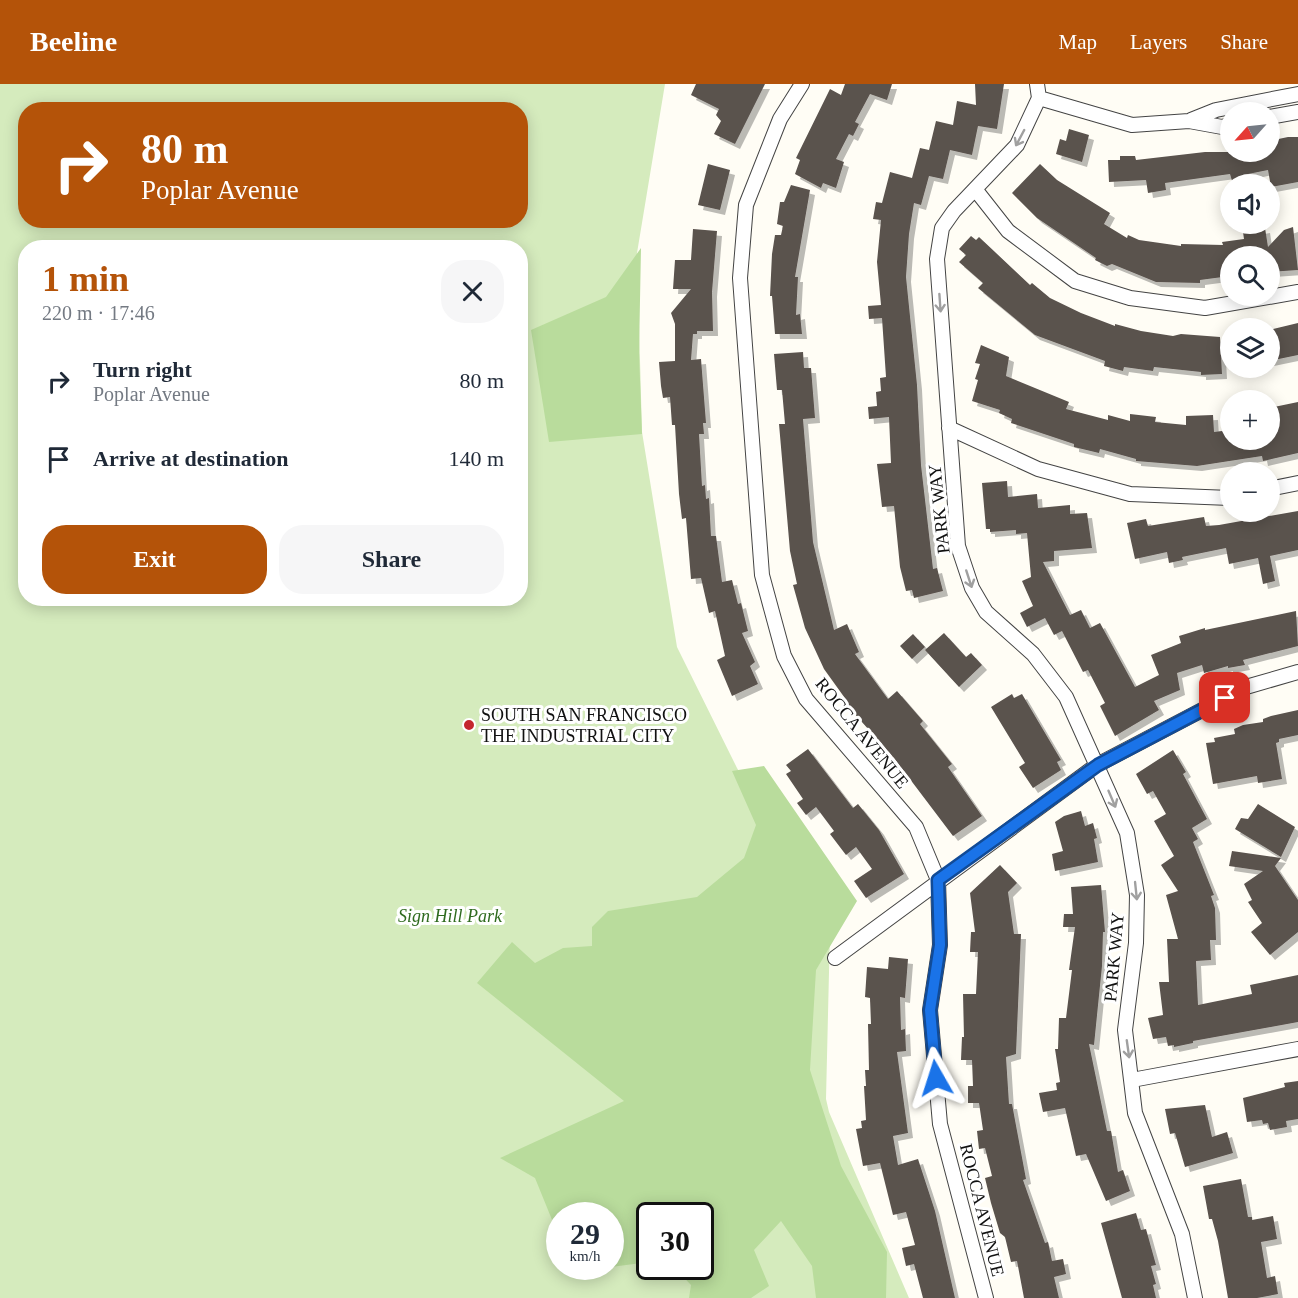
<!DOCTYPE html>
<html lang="en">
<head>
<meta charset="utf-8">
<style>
	:root { --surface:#fff; --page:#f6f6f7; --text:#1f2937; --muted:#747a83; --accent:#b45309 }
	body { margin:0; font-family:"Times New Roman",serif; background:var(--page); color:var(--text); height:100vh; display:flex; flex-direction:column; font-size:22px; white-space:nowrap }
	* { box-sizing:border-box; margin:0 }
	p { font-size:20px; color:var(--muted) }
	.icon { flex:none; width:33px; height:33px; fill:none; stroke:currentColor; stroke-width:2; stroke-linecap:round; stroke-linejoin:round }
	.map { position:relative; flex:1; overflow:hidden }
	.panel { position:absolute; left:18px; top:156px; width:510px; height:366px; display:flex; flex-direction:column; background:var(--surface); border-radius:24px; box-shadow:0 3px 15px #0003 }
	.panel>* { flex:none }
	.hud { position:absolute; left:18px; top:18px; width:510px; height:126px; border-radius:24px; box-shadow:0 3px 15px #0003; background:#b45309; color:#fff; overflow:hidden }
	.needle { width:39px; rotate:243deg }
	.tools { position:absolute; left:1220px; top:18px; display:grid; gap:12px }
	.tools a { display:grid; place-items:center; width:60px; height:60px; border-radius:50%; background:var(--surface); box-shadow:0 3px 15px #0003; font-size:30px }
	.speed { position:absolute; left:546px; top:1118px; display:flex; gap:12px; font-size:30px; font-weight:700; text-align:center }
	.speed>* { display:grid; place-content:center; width:78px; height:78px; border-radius:50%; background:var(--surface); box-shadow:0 3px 15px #0003; line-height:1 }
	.speed small { font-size:15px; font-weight:400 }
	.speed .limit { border:3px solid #111; border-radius:9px; background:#fff; color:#111 }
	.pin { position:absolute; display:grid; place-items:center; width:51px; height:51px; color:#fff; margin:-26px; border-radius:12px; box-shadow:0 3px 9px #0006 }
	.me { position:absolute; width:66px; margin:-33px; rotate:354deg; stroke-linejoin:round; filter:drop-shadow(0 0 4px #0008) }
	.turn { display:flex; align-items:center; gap:21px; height:126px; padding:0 24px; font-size:27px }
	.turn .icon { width:78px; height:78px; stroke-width:2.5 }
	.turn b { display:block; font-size:42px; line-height:51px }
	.round { display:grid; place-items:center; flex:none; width:63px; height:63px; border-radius:24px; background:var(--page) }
	.head { display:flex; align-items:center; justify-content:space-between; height:102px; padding:0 24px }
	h1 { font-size:36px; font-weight:700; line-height:45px; color:var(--accent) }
	.button { display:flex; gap:12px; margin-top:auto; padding:12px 24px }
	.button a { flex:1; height:69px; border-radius:24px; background:var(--accent); color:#fff; font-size:24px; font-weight:700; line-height:69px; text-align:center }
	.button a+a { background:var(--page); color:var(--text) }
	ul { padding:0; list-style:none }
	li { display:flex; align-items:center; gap:18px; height:78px; padding:0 24px }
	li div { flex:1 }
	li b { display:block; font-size:22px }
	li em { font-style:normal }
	header { display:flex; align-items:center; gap:36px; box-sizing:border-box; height:84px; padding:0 30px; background:var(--accent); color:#fff }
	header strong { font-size:28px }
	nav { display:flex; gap:33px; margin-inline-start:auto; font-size:21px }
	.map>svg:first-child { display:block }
</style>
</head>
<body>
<header>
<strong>Beeline</strong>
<nav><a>Map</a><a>Layers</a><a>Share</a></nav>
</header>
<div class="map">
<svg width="1298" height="1214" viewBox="0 0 1298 1214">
	<defs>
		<filter id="shadow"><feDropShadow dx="5" dy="5" stdDeviation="0" flood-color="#0004"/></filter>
	</defs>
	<rect width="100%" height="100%" fill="#fffdf5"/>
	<path fill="#d5ebbd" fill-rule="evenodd" d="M0 0H665L637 169 642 348 677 563 737 684 830 846 826 1015 829 1028 909 1214H0ZM26 26H520V136H26ZM26 164H520V514H26ZM560 1131H610V1182H560ZM650 1131H700V1182H650Z"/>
	<path fill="#b9dc9c" d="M641 164 639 269 642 350 549 358 531 246 606 213Z
		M764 682 857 817 816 886 810 986 841 1082 887 1168 886 1214H816L812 1182 781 1137 754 1166 769 1202 751 1214H689L691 1201 673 1182H700V1131H650L649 1178 573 1188 571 1182H610V1131H560L559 1153 535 1094 500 1074 624 1017 477 899 512 858 535 879 563 864 592 862V843L608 827 697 813 744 774 756 741 732 687Z"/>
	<path fill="#5a524d" filter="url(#shadow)" d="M696 0H765L735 60 714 50 721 37 716 31 719 25 691 11Z
		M845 0H892L887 16 870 10 855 38 859 40 853 52 849 50 836 75 844 78 836 104 823 99 821 104 795 90 800 76 796 74 830 5 841 11Z
		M975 0H1004L997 45 978 42 972 71 950 66 943 95 929 92 921 121 914 119 909 150 906 193 917 301 921 381 933 485 937 484 943 507 914 514 912 506 906 507 900 483 894 422 882 423 877 380 891 379 889 333 869 335 868 323 877 322 876 308 881 307 880 294 886 293 882 234 869 235 868 222 881 221 877 178 881 136 873 135 876 118 882 119 890 88 912 94 920 64 929 66 936 37 953 41 957 17 976 21Z
		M1069 45 1089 51 1082 78 1056 70 1060 55 1066 57Z
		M1288 53H1298V98L1271 103 1268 86 1243 91 1245 100H1233L1230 90 1165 99 1166 106 1148 109 1146 96 1109 98 1108 76H1120V72H1135L1136 76 1205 68H1269V57Z
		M708 80 730 86 720 126 698 121Z
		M1040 80 1057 96 1110 129 1104 140 1127 154 1128 151 1139 156 1181 162V160L1223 161 1222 158 1244 155 1243 148 1265 144 1268 163 1284 146 1293 143 1298 186 1269 188V172H1230V192L1200 196V199L1156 198 1112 180 1107 182 1095 176 1096 174 1037 134 1012 109Z
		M791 101 810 106 795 193H798L796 231 800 230 802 250H775L772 212H770L772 170 775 151H781L783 142 777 140 780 118H784Z
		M693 145 717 147 712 208 713 247H697V250H693L691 276 701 275 706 339H703L704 350H699L702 402 705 401 706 415 709 414 711 452H716L722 498 732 496 738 520 741 519 748 547 742 549 755 578 750 582 758 600 732 612 717 576 725 572 715 527 709 529 701 494 691 495 686 434 682 435 679 410 675 341H672L670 313 663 314 661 302 659 278 675 277V240L671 229 691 205H673L675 176H691Z
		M971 152 976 156 979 153 1030 201 1032 199 1050 214 1081 229 1115 242V240L1141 247 1173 252 1181 250 1220 253 1222 290 1201 291V288L1154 283 1153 287 1124 283 1123 287 1104 282 1105 277 1035 251 978 204 983 199 959 178 966 171 959 165Z
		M1298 239V271L1269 277V246Z
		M981 261 1009 273 1006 292 1069 318 1066 325 1108 336V331L1130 337V330L1156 333 1155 338 1186 341V332L1213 331 1214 348 1230 346V356H1269V327L1275 326 1274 323 1298 318V369L1263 377 1262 372 1197 382 1136 377V375L1100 365 1099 369 1074 363V360L1011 339 1012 335 999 329 1000 326 972 317 978 296 975 295 980 280 975 279Z
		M803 268 804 284H811L815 334 803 335 813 458 834 546 847 540 859 568 855 570 888 615 897 607 923 637 920 640 952 680 948 683 982 732 953 752 894 674 845 619 847 617 824 585 805 544 793 501 797 500 790 467 779 340H785L782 306H777L774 270Z
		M1007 397 1008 413 1037 410 1038 424 1070 421V430L1087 429 1092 464 1054 467V477L1043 478 1070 531 1081 526 1090 544 1100 539 1135 603 1159 591 1151 571 1181 559 1179 552 1205 544V546L1296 527 1298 562 1243 576 1245 581 1228 584V582L1204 589 1202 581 1177 589 1180 606 1154 617 1159 626 1115 652 1100 622 1105 619 1088 586 1083 588 1062 547 1054 551 1045 534 1027 543 1020 529 1033 522 1022 497 1031 493 1027 449 1016 450V446L990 448V445H986L982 399Z
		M1298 427V466L1270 472 1275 497 1263 500 1258 474 1229 480 1226 464 1182 473 1183 476 1169 479 1167 468 1135 475 1127 439 1146 435 1148 442 1204 433 1206 442 1219 441Z
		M944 549 966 573 971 569 982 581 959 603 925 566Z
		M913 550 925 563 912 575 900 562Z
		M1012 610 1014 614 1022 610 1061 676 1057 678 1061 686 1033 704 1019 683 1025 679 991 623Z
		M1298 626V651L1279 655V658L1276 659 1282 695 1258 699 1257 692 1213 700 1206 659 1215 658 1214 654 1235 650 1234 645 1243 641 1263 638V635L1271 632Z
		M808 665 853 724 858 720 879 746 904 790 866 814 854 797 872 785 856 763 846 771 830 750 834 747 816 723 806 731 797 719 803 715 786 690 791 687 786 681Z
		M1173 666 1186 688 1183 690 1207 735 1192 744 1198 755 1193 758 1214 811 1211 812 1215 824 1216 856H1210L1211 876 1196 877 1198 921 1252 910 1250 901 1298 891V938L1193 957V959L1174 963V961L1168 962 1166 953 1153 955 1148 934 1163 931 1159 898H1169L1167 855H1178L1166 811 1178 807 1161 781 1174 772 1154 737 1166 730 1153 707 1147 710 1136 690Z
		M1258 720 1295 743 1281 773 1235 745 1241 734 1248 735Z
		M1081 727 1085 742 1093 739 1097 754 1094 755 1098 778 1055 787 1052 770 1063 767 1055 738 1064 732Z
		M1232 767 1281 774 1275 782 1298 816V848L1270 871 1251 848 1262 839 1248 818 1252 816 1244 800 1263 787 1229 782Z
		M1000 781 1017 799 1008 808 1014 850H1021L1016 970 1006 973 1009 1020H1012L1026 1095 1023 1096 1045 1159 1048 1158 1052 1177 1063 1175 1066 1190 1054 1193 1059 1214H1024L1017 1177 1011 1178 1005 1153 1000 1149 991 1119 985 1094 992 1092 985 1064 979 1065 977 1047 983 1046 979 1019H968V1002H973L972 976H961L962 953H964L963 910H976L978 868H970L971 848H975L970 809Z
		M1101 801 1105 848H1103L1102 882 1094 961 1089 960 1107 1047H1111L1118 1088 1123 1086 1130 1107 1106 1117 1086 1070 1076 1072 1065 1024 1043 1028 1039 1009 1057 1006 1056 999 1060 998 1055 965H1058L1059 934H1066L1072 886H1069L1075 843H1063L1064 830H1073L1071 803Z
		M889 873 908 875 905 914 900 913 901 946 905 945 906 967 897 968 908 1049 893 1052 898 1081 918 1075 935 1127 955 1214H923L914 1180 906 1182 902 1164 915 1161 906 1128 893 1131 880 1079 863 1082 856 1045 862 1044 861 1037 866 1036 864 1002H866L865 986H869L868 940H871L870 914 865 913 867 883 888 885Z
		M1298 997V1035L1286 1037 1287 1043 1270 1046 1268 1039 1263 1040 1262 1036 1247 1038 1243 1014 1285 1003 1284 999Z
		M1205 1021 1212 1053 1227 1048 1233 1069 1185 1083 1175 1049 1170 1050 1165 1025Z
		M1241 1095 1248 1133H1252V1136L1273 1132 1277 1155 1261 1158 1267 1194 1275 1192 1278 1210 1257 1214H1228L1218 1157 1212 1135H1209L1203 1102Z
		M1136 1129 1141 1146 1146 1145 1156 1181 1151 1182 1156 1200 1153 1201 1156 1214H1122L1101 1139Z"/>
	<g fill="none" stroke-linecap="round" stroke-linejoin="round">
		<g stroke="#444" stroke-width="16">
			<path id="minor" d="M802 0 780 35 746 121 740 194 762 491 784 572 806 615 916 743 938 796 940 861 930 926 940 1040 986 1214
				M1037 0 1039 14 1017 61 954 127 942 144 937 175 958 462 972 504 986 528 1033 570 1066 613 1127 749 1137 811 1136 859 1125 946 1135 1029 1182 1150 1195 1214
				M1039 14 1132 41 1189 37 1222 43 1230 41
				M1269 33 1298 28
				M1191 36 1216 26 1298 10
				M975 105 1008 147 1075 197 1130 214 1205 224 1298 208
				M949 344 1038 385 1130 410 1230 414
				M1269 405 1298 399
				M835 874 1097 681 1246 603 1298 588
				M1132 996 1298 965"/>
		</g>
		<use href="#minor" stroke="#fff" stroke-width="14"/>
	</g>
	<defs><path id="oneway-shaft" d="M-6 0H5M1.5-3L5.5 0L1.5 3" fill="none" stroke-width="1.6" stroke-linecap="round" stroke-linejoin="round" transform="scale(1.5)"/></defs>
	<g stroke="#a0a0a0">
		<use href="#oneway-shaft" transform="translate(1020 54) rotate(118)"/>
		<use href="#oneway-shaft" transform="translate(940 219) rotate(86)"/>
		<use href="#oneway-shaft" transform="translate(969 495) rotate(72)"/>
		<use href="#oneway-shaft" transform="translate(1112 715) rotate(67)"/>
		<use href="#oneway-shaft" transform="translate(1136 807) rotate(84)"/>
		<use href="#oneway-shaft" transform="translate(1128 965) rotate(82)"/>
	</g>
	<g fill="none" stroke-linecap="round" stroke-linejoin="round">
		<g stroke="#114b97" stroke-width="15">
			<path id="route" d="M936 994 930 926 940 861 938 796 1098 681 1225 614"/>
		</g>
		<use href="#route" stroke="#1a73e8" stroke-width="10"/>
	</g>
	<circle fill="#c4262e" stroke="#fff" stroke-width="2" cx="469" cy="641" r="6"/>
	<g text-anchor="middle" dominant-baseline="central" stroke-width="6" stroke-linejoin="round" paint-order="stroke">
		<g font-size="18" fill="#111" stroke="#fff">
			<text transform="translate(939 425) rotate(-96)">PARK WAY</text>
			<text transform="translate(862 649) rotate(51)">ROCCA AVENUE</text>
			<text transform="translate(1114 873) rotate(-85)">PARK WAY</text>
			<text transform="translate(982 1126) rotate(76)">ROCCA AVENUE</text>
		</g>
		<g font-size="18" fill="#111" stroke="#fff" text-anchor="start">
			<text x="481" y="631">SOUTH SAN FRANCISCO<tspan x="481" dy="21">THE INDUSTRIAL CITY</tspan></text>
		</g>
		<g font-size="18" font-style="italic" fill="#2f6b1f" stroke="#fff">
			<text x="450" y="832">Sign Hill Park</text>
		</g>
	</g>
</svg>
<div class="tools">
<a><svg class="needle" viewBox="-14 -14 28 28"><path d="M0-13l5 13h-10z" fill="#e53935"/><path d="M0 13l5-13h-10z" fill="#747a83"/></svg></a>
<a><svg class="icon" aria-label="sound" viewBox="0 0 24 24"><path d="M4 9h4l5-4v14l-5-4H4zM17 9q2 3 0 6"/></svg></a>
<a><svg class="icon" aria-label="search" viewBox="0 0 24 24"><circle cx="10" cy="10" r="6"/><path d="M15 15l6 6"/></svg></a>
<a><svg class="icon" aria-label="layers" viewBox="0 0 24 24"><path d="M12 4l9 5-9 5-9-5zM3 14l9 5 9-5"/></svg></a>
<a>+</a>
<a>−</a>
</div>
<div class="speed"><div>29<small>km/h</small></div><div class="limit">30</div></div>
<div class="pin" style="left:1225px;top:614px;background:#d93025"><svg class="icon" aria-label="arrive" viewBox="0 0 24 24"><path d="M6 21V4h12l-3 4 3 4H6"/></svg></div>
<svg class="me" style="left:936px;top:994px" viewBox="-20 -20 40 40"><path d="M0-17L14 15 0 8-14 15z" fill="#1a73e8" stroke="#fff" stroke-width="4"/></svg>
<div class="hud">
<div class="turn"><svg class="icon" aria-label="right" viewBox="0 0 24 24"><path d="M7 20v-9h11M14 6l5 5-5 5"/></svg><div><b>80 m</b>Poplar Avenue</div></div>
</div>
<section class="panel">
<div class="head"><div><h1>1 min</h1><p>220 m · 17:46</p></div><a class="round"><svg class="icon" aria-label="close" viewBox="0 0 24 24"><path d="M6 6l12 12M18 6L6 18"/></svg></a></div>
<ul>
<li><svg class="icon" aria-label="right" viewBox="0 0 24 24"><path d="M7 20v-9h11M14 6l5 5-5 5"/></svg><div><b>Turn right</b><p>Poplar Avenue</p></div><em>80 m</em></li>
<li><svg class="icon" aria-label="arrive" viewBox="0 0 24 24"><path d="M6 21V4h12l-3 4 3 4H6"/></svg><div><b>Arrive at destination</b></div><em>140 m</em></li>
</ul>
<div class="button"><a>Exit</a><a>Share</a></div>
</section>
</div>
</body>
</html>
